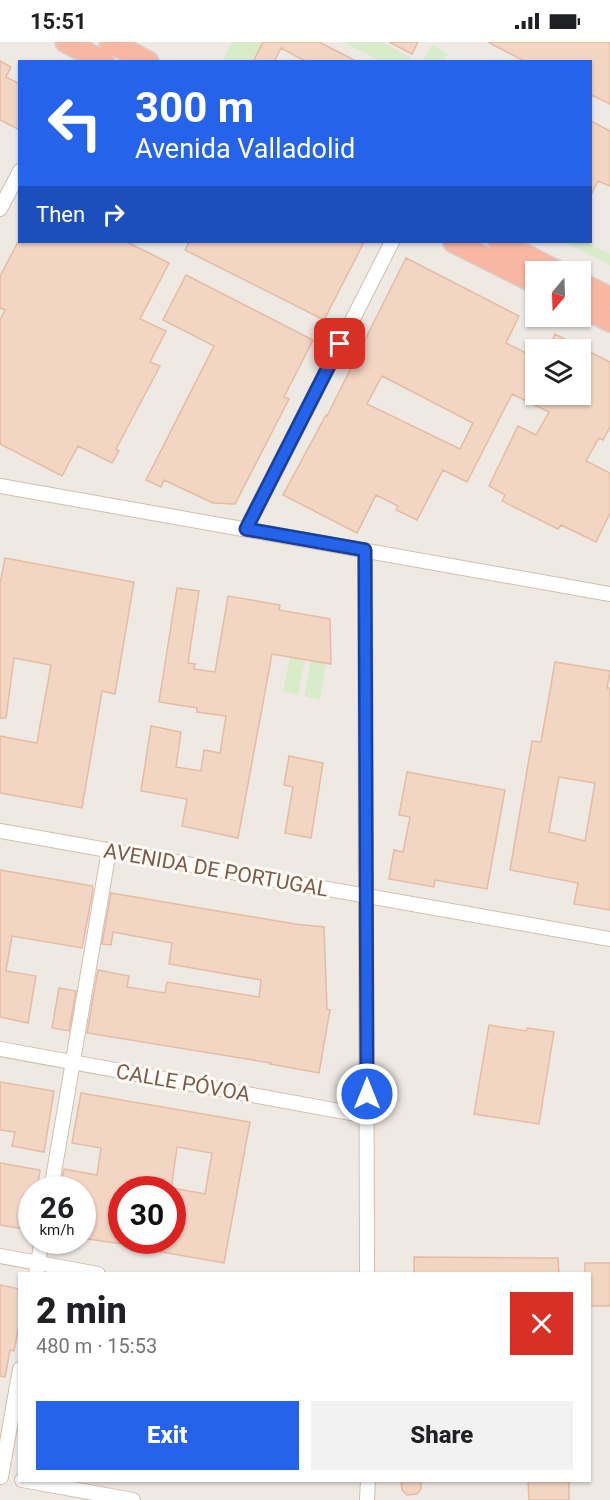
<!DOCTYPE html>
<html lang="en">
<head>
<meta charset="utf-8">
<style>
	:root { --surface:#fff; --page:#f2f2f2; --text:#202124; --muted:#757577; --accent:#2563eb }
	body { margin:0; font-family:Roboto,sans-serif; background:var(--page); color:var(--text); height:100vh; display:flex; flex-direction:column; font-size:22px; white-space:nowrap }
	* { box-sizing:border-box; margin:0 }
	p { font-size:20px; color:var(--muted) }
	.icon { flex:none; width:33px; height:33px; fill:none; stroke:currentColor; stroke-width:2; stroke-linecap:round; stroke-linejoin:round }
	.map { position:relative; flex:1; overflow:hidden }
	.details { position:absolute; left:18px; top:1230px; width:573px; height:210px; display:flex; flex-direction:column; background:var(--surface); border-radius:0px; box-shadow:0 2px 4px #0004 }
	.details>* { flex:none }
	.banner { position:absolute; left:18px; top:18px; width:574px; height:183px; border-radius:0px; box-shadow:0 2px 4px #0004; background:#2563eb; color:#fff; overflow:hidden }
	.needle { width:39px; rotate:199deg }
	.buttons { position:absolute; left:525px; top:219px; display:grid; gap:12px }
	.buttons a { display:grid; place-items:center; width:66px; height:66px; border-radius:0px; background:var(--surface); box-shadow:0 2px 4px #0004; font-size:30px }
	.speed { position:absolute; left:18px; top:1134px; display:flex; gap:12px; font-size:30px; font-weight:700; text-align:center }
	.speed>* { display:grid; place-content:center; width:78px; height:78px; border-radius:50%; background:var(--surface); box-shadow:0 2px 4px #0004; line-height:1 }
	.speed small { font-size:15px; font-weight:400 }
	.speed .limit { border:9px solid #d22; background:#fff; color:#111 }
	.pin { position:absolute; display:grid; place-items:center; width:51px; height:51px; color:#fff; margin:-26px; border-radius:12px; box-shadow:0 3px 9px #0006 }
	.me { position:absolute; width:66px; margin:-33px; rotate:0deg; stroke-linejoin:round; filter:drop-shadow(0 0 4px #0008) }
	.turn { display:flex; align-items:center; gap:21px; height:126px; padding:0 18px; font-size:27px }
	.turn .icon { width:78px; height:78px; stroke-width:2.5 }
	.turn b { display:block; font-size:42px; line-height:51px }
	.then { display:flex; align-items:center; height:57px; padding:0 18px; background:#0003; gap:12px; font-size:22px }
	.round { display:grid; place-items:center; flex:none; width:63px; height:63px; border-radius:0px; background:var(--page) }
	.headline { display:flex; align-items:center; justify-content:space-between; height:102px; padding:0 18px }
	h1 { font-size:36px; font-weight:800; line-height:45px }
	.button { display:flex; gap:12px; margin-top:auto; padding:12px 18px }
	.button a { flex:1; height:69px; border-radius:0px; background:var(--accent); color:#fff; font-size:24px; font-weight:800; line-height:69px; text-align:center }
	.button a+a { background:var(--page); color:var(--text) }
	.status { display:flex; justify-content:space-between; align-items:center; height:42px; padding:0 30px; background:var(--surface); direction:ltr }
	.status svg { height:16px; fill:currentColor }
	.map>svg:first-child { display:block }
</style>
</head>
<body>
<div class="status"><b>15:51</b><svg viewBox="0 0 49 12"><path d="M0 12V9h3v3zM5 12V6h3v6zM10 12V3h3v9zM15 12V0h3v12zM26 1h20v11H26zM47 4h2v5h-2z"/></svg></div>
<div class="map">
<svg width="610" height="1458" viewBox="0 0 610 1458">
	<rect width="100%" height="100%" fill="#fdf6ec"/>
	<path fill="#efe9e4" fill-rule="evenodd" d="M0 0H610V1458H0ZM20 20H591V200H20ZM536 230H580V274H536ZM536 308H580V352H536ZM32 1148H82V1198H32ZM122 1148H172V1198H122ZM20 1232H590V1438H20Z"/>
	<path fill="#d8ecc9" d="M232 0H263L254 18 256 19 222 20Z
		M342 0H381L411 15 409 19H381Z
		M432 3 448 12 443 19H422Z
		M564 200H585L610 212V223Z
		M290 615 305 618 298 653 283 649Z
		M311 619 326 621 320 658 304 654Z"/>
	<path fill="#f3d5c3" stroke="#e6bba3" stroke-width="1.5" fill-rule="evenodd" d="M263 0H319L358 20H307L281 6 274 20H253Z
		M389 0H418L412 12Z
		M488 0H610V62L591 53V20H526Z
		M0 19 11 25 6 35 20 42V88L0 78Z
		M591 79 610 89V144L598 139 591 153Z
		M18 200H127L169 221 140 277 166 289 150 320 160 324 116 407 119 409 112 421 78 404 62 434 0 402V278L5 268 0 266V234Z
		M189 200H364L324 278 185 208Z
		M406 216 519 274 506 301 536 316V352H580V308H548L555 292 610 320V385L603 398 599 396 586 419 610 431V471L596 500 561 483 558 487 502 459 505 453 489 444 518 384 536 393 549 370 512 352 467 440 443 428 417 478 396 468 398 464 376 453 357 491 283 453 326 373 327 374ZM382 334 473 381 460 407 367 362Z
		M186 233 313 298 284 355 289 357 235 462 213 461 164 438 161 445 146 438 214 304 163 278Z
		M5 516 134 540 115 652 102 649 82 766 0 751V694L37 701 51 623 14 616 6 676H0V541Z
		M177 546 199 549 188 621 195 622 194 627 215 630 228 554 280 563 279 568 330 577 331 622 272 612 238 796 182 784 187 757 141 749 151 684 181 690 176 725 201 729 204 708 220 711 226 674 197 670V666L159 660Z
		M555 620 610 629 607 646H610V868L574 862 578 841 510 828 532 699 541 700ZM559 735 595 741 585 799 549 790Z
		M289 714 323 721 311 796 285 791 293 745 284 743Z
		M407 730 505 748 487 847 435 838 434 845 389 837 394 808 403 810 410 775 399 773Z
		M0 828 92 844 93 848 82 906 12 894 6 929 36 934 28 981 0 975Z
		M111 851 295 882 324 885 327 967 330 968 319 1031 270 1022 271 1021 87 991 98 928 129 934 127 945 165 951 167 940 259 955 261 938 169 922 172 901 113 890 111 903 102 902Z
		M59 946 76 949 69 989 52 986Z
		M489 983 526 989 527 986 554 990 539 1082 474 1072Z
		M0 1040 54 1049 44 1110 12 1104 15 1090 0 1088Z
		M81 1051 250 1080 224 1221 127 1204 128 1198H172V1146L205 1152 212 1111 177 1105 171 1148H122V1202L82 1196V1148H60L64 1127 97 1133 101 1106 72 1101Z
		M0 1121 40 1128 37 1148H32V1176L29 1188 0 1183Z
		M414 1215 558 1216 559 1232H414Z
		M585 1221H610V1264H590V1232H585Z
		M0 1243 20 1247V1278L14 1309 10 1308 5 1335 0 1334Z
		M401 1438H421V1447L417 1452 407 1453 402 1448Z
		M528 1438H569V1458H529Z"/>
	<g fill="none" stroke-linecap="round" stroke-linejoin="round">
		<g stroke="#d1beb0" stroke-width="16">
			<path id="minor" d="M0 167 20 129
				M0 444 610 552
				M246 487 392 200
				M365 508 367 1232
				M0 789 610 897
				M0 1007 367 1074
				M51 1148 109 808
				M0 1214 98 1232
				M36 1232 42 1198
				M1 1435 20 1327
				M22 1438 133 1458
				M367 1458 368 1438"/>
		</g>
		<g stroke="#dad1cd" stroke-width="24">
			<path id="highway" d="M66 0 104 20
				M110 0 148 20
				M454 200 536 241
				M499 200 558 230
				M580 241 610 256
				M580 264 610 279"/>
		</g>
		<use href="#minor" stroke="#fff" stroke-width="14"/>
		<use href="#highway" stroke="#f7b7a3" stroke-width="21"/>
	</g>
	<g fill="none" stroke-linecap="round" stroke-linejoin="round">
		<g stroke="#184099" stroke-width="15">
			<path id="route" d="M340 302 246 487 365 508 367 1052"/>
		</g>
		<use href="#route" stroke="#2563eb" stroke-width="10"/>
	</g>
	<g text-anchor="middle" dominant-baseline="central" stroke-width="6" stroke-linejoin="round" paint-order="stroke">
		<g font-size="21" fill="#7a5c4d" stroke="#fffaf3">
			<text transform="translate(216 828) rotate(10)">AVENIDA DE PORTUGAL</text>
			<text transform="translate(183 1041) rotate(10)">CALLE PÓVOA</text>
		</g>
	</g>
</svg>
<div class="buttons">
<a><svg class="needle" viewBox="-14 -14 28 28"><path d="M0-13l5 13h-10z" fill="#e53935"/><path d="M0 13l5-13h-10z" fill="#757577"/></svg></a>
<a><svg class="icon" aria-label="layers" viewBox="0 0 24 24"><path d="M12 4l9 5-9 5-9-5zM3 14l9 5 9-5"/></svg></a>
</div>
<div class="speed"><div>26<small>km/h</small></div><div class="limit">30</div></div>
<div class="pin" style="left:340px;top:302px;background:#d93025"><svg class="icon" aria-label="arrive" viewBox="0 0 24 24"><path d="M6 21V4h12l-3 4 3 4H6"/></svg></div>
<svg class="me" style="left:367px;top:1052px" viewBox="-20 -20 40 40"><circle r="17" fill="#2563eb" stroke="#fff" stroke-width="3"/><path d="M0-11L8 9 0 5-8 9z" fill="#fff"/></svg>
<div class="banner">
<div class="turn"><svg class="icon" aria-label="left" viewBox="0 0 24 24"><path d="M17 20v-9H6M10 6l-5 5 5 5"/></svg><div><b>300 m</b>Avenida Valladolid</div></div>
<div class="then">Then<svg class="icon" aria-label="right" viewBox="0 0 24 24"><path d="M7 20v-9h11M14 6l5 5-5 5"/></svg></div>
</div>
<section class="details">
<div class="headline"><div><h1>2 min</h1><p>480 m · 15:53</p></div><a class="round" style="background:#d93025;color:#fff"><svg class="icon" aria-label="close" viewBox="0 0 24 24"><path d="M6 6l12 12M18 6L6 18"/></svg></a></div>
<div class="button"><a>Exit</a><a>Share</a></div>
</section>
</div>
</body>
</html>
